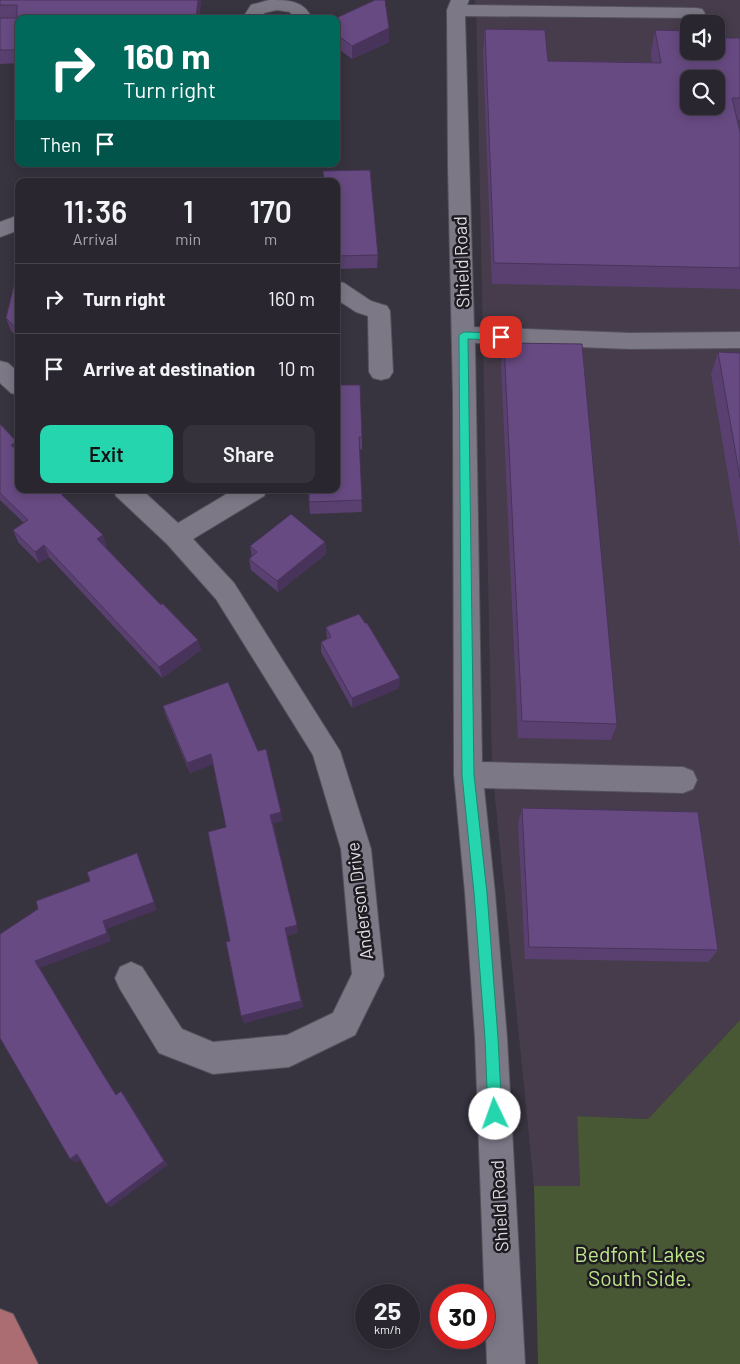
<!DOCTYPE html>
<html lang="en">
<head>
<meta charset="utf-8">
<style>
	:root { --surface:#29262f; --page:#35323b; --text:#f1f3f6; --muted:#a5a5aa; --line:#45434b; --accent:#25d5ae }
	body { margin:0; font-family:Barlow,sans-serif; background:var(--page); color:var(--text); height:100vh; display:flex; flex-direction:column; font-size:19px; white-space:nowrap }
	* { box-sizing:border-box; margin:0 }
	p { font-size:16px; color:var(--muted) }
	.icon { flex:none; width:28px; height:28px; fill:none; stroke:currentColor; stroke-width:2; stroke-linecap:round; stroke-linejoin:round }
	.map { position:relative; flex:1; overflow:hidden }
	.drawer { position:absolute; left:15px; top:178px; width:325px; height:315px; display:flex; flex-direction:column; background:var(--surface); border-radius:10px; box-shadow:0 2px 12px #0003,0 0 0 1px var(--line) }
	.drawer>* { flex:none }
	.top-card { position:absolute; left:15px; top:15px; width:325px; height:152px; border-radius:10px; box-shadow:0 2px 12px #0003,0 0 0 1px var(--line); background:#00695c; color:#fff; overflow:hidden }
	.fabs { position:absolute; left:680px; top:15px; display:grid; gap:10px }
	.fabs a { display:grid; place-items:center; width:45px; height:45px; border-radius:10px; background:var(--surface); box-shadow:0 2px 12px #0003,0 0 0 1px var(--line); font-size:25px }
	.speed { position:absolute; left:355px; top:1284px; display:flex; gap:10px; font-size:25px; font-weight:700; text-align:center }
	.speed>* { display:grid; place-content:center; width:65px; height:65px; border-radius:50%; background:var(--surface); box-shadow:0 2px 12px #0003,0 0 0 1px var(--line); line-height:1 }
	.speed small { font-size:12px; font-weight:400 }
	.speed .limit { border:8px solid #d22; background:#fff; color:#111 }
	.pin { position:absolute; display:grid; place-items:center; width:42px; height:42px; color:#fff; margin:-21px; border-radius:10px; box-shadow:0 2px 8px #0006 }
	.me { position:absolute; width:55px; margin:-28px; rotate:357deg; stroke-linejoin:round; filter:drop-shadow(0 0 4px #0008) }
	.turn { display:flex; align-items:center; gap:18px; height:105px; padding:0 25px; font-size:22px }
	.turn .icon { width:65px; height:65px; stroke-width:2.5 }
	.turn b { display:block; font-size:35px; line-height:42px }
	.then { display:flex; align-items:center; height:48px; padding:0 25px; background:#0003; gap:10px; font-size:19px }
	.eta { display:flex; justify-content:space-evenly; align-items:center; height:85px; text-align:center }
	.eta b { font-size:30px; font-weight:600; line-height:35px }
	.primary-button { display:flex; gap:10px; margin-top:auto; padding:10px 25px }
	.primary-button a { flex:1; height:58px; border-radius:10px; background:var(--accent); color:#111; font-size:20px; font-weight:600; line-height:58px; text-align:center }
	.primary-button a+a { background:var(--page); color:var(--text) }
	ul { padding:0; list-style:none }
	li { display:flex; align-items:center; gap:15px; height:70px; padding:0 25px; border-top:1px solid var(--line) }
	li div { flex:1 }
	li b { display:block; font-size:19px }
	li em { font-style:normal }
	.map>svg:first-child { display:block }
</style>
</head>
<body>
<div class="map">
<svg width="740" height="1364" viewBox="0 0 740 1364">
	<rect width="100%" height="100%" fill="#37333f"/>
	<path fill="#463c4b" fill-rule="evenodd" d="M474 0H740V1020L648 1119 577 1116 580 1186H534L492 768 476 5ZM689 24H716V51H689ZM689 79H716V106H689Z"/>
	<path fill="#485734" d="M740 1020V1364H538L534 1186H580L577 1116 648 1119Z"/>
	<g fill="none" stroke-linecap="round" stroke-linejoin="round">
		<g stroke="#54515b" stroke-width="2">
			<path id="minor" d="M269 0C287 0 305 0 312 19H294L290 12 277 10 264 13 260 19H242L251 5Z
				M451 0H469L467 5 696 8 702 9 705 13 702 17 696 18 465 16 474 327 630 333 740 332V348L630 349 475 343 482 762 683 767 693 771 697 780 693 789 683 793 484 788 495 893 507 1038 525 1364H487L475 1038 465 893 454 775 453 397 448 168 447 10Z
				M19 215V230L0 237V222Z
				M336 281 344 283 371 301 387 306 390 311 393 372 389 378 381 380 373 378 369 372 368 316 356 312 336 299Z
				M0 361 8 363 19 373V395L11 393 0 383Z
				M113 489H141L178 523 235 489H267L264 496 193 539 234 583 340 751 371 849 384 976 355 1035 289 1067 213 1074 159 1053 120 989 115 978 120 967 131 962 142 967 182 1029 213 1042 287 1035 333 1013 352 974 341 849 313 755 216 599 167 544 116 496Z"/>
		</g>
		<g stroke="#54515b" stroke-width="2">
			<path id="major" d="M0 1309 13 1314 38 1364H0Z"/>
		</g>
		<use href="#minor" fill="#7c7886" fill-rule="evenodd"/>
		<use href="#major" fill="#ab6d72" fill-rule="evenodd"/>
	</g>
	<path fill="#594070" d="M0 0H201L199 19H19V63L0 64Z
		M336 19 389 42 352 59 336 47Z
		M485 29 548 61 652 62 651 53 655 30 719 38H740V120H737L740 132V289L492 284 483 51Z
		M336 181 378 255 377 268 336 269Z
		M19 277V339L11 331 6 318Z
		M504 343 617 724 611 740 518 738 501 364Z
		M718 352 740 353V547L711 374Z
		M336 385 362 437V449L359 450 362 512 310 514 309 502Z
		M0 424 17 442 19 446V489L107 546 105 547 201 650 162 678 49 557 39 563 18 542 13 530 24 523 0 500Z
		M325 542 326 554 278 592 251 570 249 559 252 557 250 546Z
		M326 627 399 688 352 708 321 652V642L327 639Z
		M163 706 283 821 273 823 298 932 287 936 303 1007 244 1023 226 827 213 764 190 773 166 716Z
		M522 808 718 950 708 962 525 959 518 824Z"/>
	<path fill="#48345b" d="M198 0H201L199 19H196Z
		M389 28V42L352 59V46Z
		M17 442 19 446V456L11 445Z
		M103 535 107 546 101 551 97 539Z
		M325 542 326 554 278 592 277 581Z
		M44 545 49 557 39 563 35 552Z
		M198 640 201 650 162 678 159 667Z
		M400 678 399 688 352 708V698Z
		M211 754 213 764 190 773 187 763Z
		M281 812 283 821 272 824 270 815Z
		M137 853 140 861 157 910 107 929 111 941 40 968 105 1077 120 1100 116 1095 101 1071 35 961 103 921Z
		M297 925 298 932 286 936 285 928Z
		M301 1001 303 1007 244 1023 241 1016Z
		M121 1091 125 1096 168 1165 111 1207 106 1204Z
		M77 1154 83 1158 76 1163 70 1159Z"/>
	<path fill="#674a82" stroke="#48345b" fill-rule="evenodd" d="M0 0H198L196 19H19V50H0V18H17V5H0Z
		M375 0H385L389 28 352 46 336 34V19H334Z
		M485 29 545 30 548 61 661 63 655 30 689 31V51H716V31H718L719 38H740V98H732L740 132V268L494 263ZM689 79H716V106H689Z
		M370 170 378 255 336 256V181H324L323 171Z
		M16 277H19V331L6 318Z
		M504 343 582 344 617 724 522 721Z
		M718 352 740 353V478Z
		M336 385H360L362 437H359L362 500 309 502V489H336Z
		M0 424 17 442 11 445 19 452V489H56L103 535 97 539 161 605 162 603 198 640 159 667 44 545 35 552 13 530 28 520 0 493Z
		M291 514 325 542 277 581 249 559 257 552 250 546Z
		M359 614 365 623H367L400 678 352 698 321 642 331 637 326 627Z
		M228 682 258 751 266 749 281 812 270 815 297 925 285 928 301 1001 241 1016 226 942 230 941 208 832 226 827 211 754 187 763 163 706Z
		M522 808 698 812 718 950 529 947Z
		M137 853 154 902 103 921 107 933 35 961 101 1071 116 1095 121 1091 164 1161 106 1204 77 1154 70 1159 0 1038V934L38 909 36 901 90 881 87 872Z"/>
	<path fill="#25d5ae" stroke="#188a71" d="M464 332 501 333 505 337 501 340 468 339 474 775 487 893 498 1038 502 1114 500 1119 495 1121 490 1119 488 1114 485 1038 474 893 462 775 459 335Z"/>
	<g text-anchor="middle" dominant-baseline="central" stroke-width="5" stroke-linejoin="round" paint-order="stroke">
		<g font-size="18" fill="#dedce3" stroke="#1e1c21">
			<text transform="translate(461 262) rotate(-92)">Shield Road</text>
			<text transform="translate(359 901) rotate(-97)">Anderson Drive</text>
			<text transform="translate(499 1206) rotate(-93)">Shield Road</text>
		</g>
		<g font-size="21" fill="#bfe58a" stroke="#1e1c21">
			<text x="640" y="1253">Bedfont Lakes<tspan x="640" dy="24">South Side.</tspan></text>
		</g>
	</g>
</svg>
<div class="fabs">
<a><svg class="icon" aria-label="sound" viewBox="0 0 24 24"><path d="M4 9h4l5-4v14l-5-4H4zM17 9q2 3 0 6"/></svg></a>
<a><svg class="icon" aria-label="search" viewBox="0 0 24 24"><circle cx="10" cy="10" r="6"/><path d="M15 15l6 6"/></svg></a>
</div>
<div class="speed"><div>25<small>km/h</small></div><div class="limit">30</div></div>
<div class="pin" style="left:501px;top:337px;background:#d93025"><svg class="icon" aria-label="arrive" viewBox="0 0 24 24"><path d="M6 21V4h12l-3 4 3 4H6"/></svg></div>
<svg class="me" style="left:495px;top:1114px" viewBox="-20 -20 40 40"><circle r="19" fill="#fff"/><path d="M0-13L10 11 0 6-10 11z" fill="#25d5ae"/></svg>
<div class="top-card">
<div class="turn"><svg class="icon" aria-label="right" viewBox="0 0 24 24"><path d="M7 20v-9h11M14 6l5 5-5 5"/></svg><div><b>160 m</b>Turn right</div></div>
<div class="then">Then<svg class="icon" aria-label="arrive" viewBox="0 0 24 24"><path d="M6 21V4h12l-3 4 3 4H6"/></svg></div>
</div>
<section class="drawer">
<div class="eta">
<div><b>11:36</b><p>Arrival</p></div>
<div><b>1</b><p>min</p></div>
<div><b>170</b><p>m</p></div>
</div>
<ul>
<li><svg class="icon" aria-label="right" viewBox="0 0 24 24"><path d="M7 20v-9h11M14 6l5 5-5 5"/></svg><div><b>Turn right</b></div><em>160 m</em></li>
<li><svg class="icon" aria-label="arrive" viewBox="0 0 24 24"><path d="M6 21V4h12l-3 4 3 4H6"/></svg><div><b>Arrive at destination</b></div><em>10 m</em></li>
</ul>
<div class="primary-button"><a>Exit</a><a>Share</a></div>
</section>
</div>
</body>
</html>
